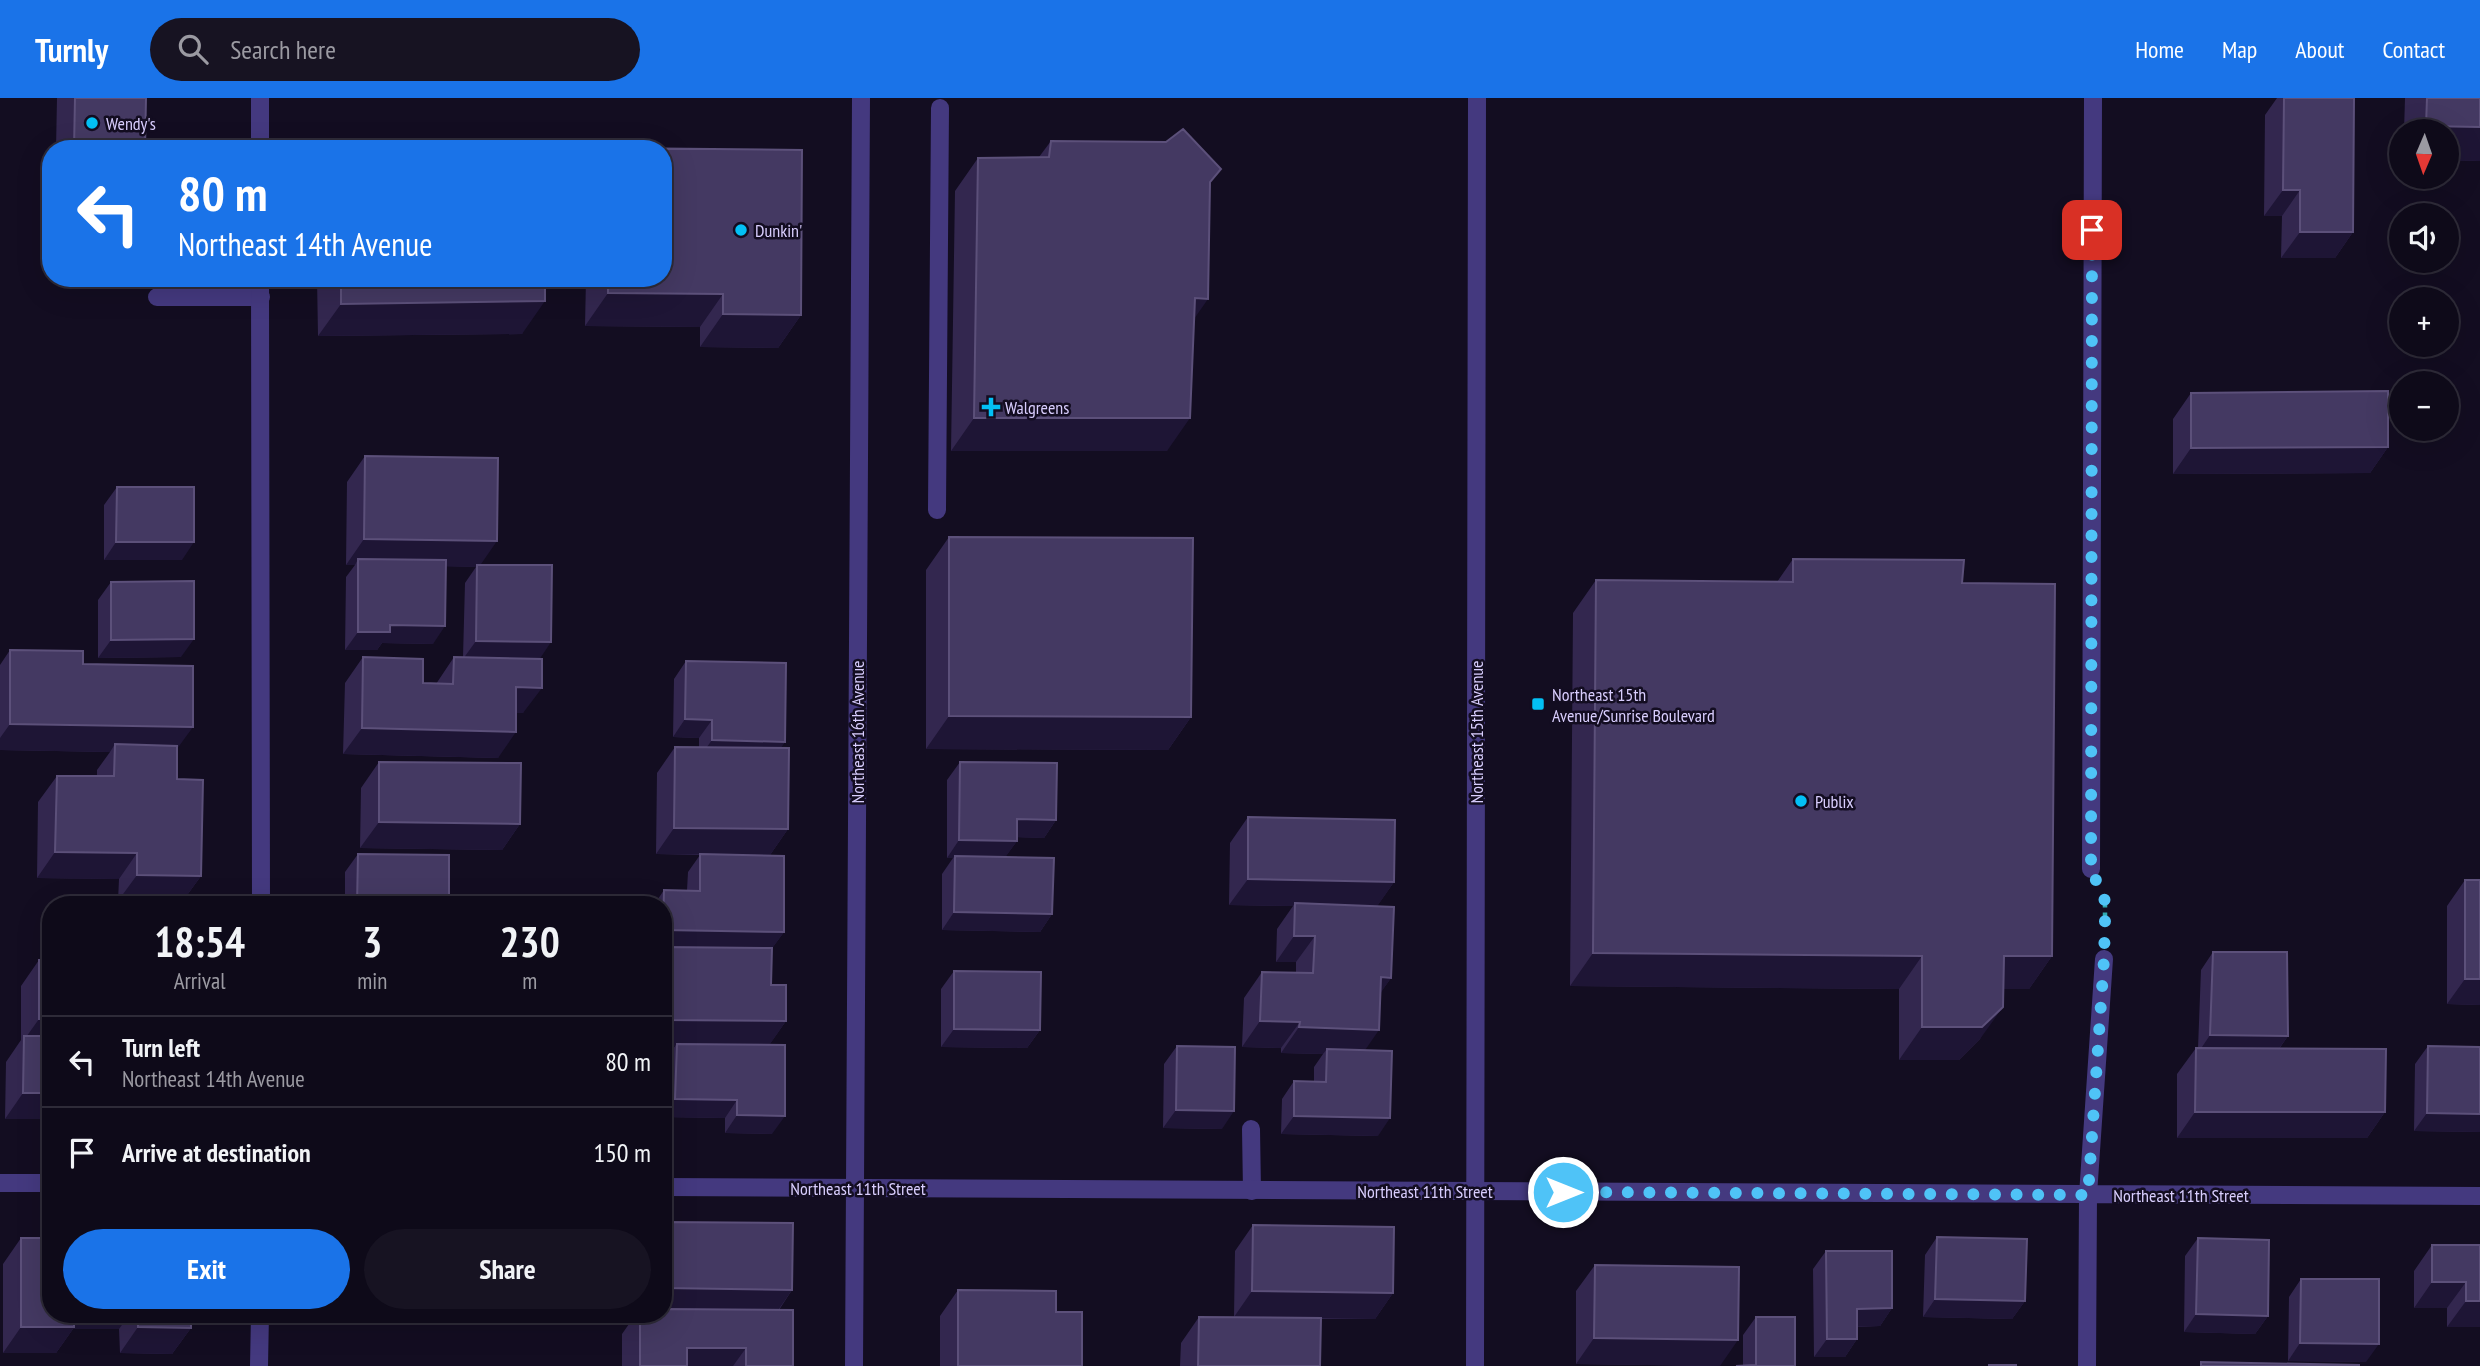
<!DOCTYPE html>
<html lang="en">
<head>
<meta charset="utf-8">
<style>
	:root { --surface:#0e0a19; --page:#171322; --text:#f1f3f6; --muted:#9b9aa2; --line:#2e2b38; --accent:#1a73e8 }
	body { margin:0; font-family:"PT Sans Narrow",sans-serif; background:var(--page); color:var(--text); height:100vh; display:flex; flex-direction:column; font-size:26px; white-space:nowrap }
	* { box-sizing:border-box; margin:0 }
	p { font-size:23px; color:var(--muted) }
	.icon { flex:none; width:38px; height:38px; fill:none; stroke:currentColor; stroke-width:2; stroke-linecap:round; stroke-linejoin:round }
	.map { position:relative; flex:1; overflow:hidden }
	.panel { position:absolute; left:42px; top:798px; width:630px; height:427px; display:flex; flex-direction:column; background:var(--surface); border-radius:28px; box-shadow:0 7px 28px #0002,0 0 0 2px var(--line) }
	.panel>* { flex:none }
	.top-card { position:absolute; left:42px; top:42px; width:630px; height:147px; border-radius:28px; box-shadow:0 7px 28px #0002,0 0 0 2px var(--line); background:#1a73e8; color:#fff; overflow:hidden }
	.needle { width:46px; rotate:182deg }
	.controls { position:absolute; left:2389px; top:21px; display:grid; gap:14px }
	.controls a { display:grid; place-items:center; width:70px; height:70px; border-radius:50%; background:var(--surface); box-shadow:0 7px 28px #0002,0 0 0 2px var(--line); font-size:35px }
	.pin { position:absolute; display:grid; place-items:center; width:60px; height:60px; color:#fff; margin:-30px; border-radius:14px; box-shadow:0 4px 10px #0006 }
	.me { position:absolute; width:77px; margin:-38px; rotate:90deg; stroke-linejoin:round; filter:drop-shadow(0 0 5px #0008) }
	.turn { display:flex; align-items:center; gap:24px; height:147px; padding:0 21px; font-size:32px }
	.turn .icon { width:91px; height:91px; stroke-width:2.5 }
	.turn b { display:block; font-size:49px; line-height:60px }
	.eta { display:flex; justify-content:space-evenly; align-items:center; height:119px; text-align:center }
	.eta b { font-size:42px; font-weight:600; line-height:49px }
	.action { display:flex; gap:14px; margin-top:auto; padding:14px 21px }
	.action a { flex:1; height:80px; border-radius:42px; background:var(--accent); color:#fff; font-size:28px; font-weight:600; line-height:80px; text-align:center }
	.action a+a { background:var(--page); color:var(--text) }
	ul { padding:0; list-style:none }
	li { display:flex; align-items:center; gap:21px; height:91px; padding:0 21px; border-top:2px solid var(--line) }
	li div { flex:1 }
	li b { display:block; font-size:26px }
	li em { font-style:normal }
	header { display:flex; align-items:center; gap:42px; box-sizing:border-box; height:98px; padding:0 35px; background:var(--accent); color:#fff }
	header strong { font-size:33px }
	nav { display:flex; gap:38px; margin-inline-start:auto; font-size:24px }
	.search { width:490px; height:63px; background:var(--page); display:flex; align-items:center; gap:18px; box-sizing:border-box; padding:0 24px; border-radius:38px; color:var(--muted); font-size:26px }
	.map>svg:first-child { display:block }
</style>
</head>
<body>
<header>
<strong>Turnly</strong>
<div class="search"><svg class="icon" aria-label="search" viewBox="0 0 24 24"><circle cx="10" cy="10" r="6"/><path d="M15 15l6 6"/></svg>Search here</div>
<nav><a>Home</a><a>Map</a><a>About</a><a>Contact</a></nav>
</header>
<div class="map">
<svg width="2480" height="1268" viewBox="0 0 2480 1268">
	<rect width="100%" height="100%" fill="#130d21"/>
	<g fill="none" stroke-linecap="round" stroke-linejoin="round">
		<path stroke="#2faab1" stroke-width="4.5" stroke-dasharray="3.5 5" stroke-linecap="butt" d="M2103 798 2105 803V831"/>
		<path stroke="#44397f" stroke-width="18" d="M157 199H261
			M937 412 940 10
			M1251 1031 1252 1093"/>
		<path stroke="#44397f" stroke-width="18" d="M260 0V51
			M260 180 261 807
			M2091 771 2093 0
			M0 1085H51
			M663 1089 2480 1098
			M259 1268 260 1216
			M854 1268 861 0
			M2087 1268 2088 1097 2104 861"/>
		<path stroke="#44397f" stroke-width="18" d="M1475 1268 1477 0"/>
	</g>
	<path fill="#33274f" d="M57 0H146L145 51H56Z
		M2277 0H2354L2353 134 2335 160H2281L2282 118H2264L2265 17Z
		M2405 0H2480V63L2446 62V33H2404Z
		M1051 43 1210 86 1194 221 1167 353H951L955 93 978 60 1039 59Z
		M317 180H545L522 236 318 238Z
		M586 180H663L801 217 778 250 700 249V229L585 228Z
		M2191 295 2388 349 2370 375 2173 376V321Z
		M365 358 480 467 540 561 523 615H516L498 660 343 656 345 585 363 559 423 585 436 586 454 559H463L465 485 476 469 446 468 433 546 382 545 377 552H345L346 479 355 467H346L347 384Z
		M117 389 182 462H104V407Z
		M949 439 1191 619 1168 652 926 651V472Z
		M1793 461 1962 485 2052 858 2029 891H2004L1980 941 1959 962H1899V891L1570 888 1573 515 1596 482 1777 484Z
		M111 484 181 559 98 560V502Z
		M10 552 83 566 177 651V681L201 778 182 804 118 803 119 781 37 780 38 704 57 678H97V672L110 654 0 652V567Z
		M686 563 785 644 780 650 788 731 770 757 784 834 772 850 771 887 786 923 769 947 772 1036 725 1035V1020L663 1019 664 964 675 948H663V807H654L664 792H687L688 774 700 757 656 756 657 675 675 649H699V640L673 639 674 581Z
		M379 664 520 726 502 752 360 750 361 690Z
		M960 664 1056 722 1044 740 1017 739V743L1005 759 1052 816 1040 834 942 832V776L953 760H947V682Z
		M1248 719 1394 784 1377 808 1391 880 1380 895 1365 952 1378 1038 1281 1036 1282 1001 1294 983 1314 984V969L1323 956 1281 955V950L1242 949 1244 900 1262 874 1296 875V864H1276L1277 831 1293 808 1229 807 1230 745Z
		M358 756 449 807H345V774Z
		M2465 782 2480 907 2447 906V808Z
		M2213 854 2288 938 2279 951 2385 1014 2367 1040H2177V976L2196 950H2198L2201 872Z
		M39 862 51 1021H5L6 964 21 942V888Z
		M954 873 1040 932 1027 950 941 949V891Z
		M1177 948 1222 1031 1163 1030 1164 966Z
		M2428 948 2480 949V1034L2414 1033 2415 966Z
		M1253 1127 1393 1195 1375 1221H1321L1320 1268H1180L1181 1245 1199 1219H1234L1235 1153Z
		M1937 1139 2025 1203 2012 1221 1923 1219 1925 1157Z
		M21 1140 51 1216H191V1230L172 1256 120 1255 119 1231H73L56 1255H3V1166Z
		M2198 1140 2268 1218 2255 1236 2184 1234 2185 1158Z
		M2432 1147H2480V1229H2447V1210H2414V1173Z
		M1826 1153 1892 1210 1880 1228 1857 1229V1241L1845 1259H1814L1813 1171Z
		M1595 1167 1720 1268 1576 1266V1193Z
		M2301 1181 2366 1264 2288 1263 2289 1199Z
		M792 1192 779 1212 793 1268H622V1236L636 1216Z
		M958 1192 1056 1214 1082 1268H940V1218Z
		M1756 1219 1795 1268 1743 1267V1237Z"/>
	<path fill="#1e1535" d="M2426 28 2480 29V63L2446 62V33H2423Z
		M2283 92H2300L2282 118H2264Z
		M2300 134H2353L2335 160H2281Z
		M608 195 723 196 700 229 585 228Z
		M1195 200 1208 201 1185 234Z
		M545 203 522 236 318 238 341 206Z
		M723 216 801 217 778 250 700 249Z
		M974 320H1190L1167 353H951Z
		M2388 349 2370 375 2173 376 2191 350Z
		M364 441 497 443 479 469 358 467V461L355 467H346Z
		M116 444H194L182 462H104Z
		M390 527 445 528 433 546 382 545 377 552H345L358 534Z
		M194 541 181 559 98 560 111 542Z
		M476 543 551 544 539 562 463 561Z
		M516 589 542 590 523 615H498Z
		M949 618 1191 619 1168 652 926 651Z
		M685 621 712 622 699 640 673 639Z
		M10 626 193 629 174 655 115 646 110 654 0 652V640Z
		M362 630 516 634 498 660 343 656Z
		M712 642 785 644 772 662 699 660Z
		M1017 721 1056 722 1044 740 1004 739Z
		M379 724 520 726 502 752 360 750Z
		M674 730 788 731 770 757 656 756Z
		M959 742 1017 743 1004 761 955 758 953 760H947Z
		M55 754 137 755 119 781 37 780Z
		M137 777 201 778 182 804 118 803Z
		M1248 781 1394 784 1376 810 1295 805 1293 808 1229 807Z
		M954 814 1052 816 1040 834 942 832Z
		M663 832 784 834 771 852 663 850Z
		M1294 838H1315L1296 864H1276Z
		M1593 855 1922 858 1899 891 1570 888Z
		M2004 858H2052L2029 891H1981Z
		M1381 879 1391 880 1373 906Z
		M2465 881H2480V907L2447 906Z
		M2003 909 1980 941 1959 962H1899L1922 929Z
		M39 921H51V947L24 942Z
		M663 922 786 923 768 949 677 946 675 948H663Z
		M1260 923 1300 924 1281 950 1242 949Z
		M1299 929 1379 932 1361 958 1327 951 1323 956 1281 955Z
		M954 931 1040 932 1027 950 941 949Z
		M2210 937 2288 938 2275 956 2198 955Z
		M23 995H51V1021H5Z
		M675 1001 737 1002 725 1020 663 1019Z
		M1176 1012 1234 1013 1222 1031 1163 1030Z
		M2195 1014H2385L2367 1040H2177Z
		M2427 1015 2480 1016V1034L2414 1033Z
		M737 1017 785 1018 772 1036 725 1035Z
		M1294 1018 1390 1020 1378 1038 1281 1036Z
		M2432 1184H2466L2447 1210H2414Z
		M663 1190 792 1192 774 1218 663 1216Z
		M1252 1193 1393 1195 1375 1221 1234 1219Z
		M1935 1201 2025 1203 2012 1221 1923 1219Z
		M2466 1203H2480V1229H2447Z
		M1892 1210 1880 1228 1844 1229 1857 1211Z
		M66 1216H130L119 1231H73L56 1255H3L21 1229Z
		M2196 1216 2268 1218 2255 1236 2184 1234Z
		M138 1229 191 1230 172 1256 120 1255Z
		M1594 1240 1738 1242 1720 1268 1576 1266Z
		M1827 1241H1857L1845 1259H1814Z
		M2300 1245 2379 1246 2366 1264 2288 1263Z
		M687 1250H746L733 1268H675Z"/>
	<path fill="#443962" stroke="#5c507a" stroke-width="2" d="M75 0H146L145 51H74Z
		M2284 0H2354L2353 134H2300V92H2283Z
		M2427 0H2480V29L2426 28Z
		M1183 31 1221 71 1210 84 1208 201 1195 200 1190 320H974L978 60 1049 59 1051 43 1166 44Z
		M609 50 802 52 801 217 723 216V196L608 195V180H663V51Z
		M341 180H545V203L341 206Z
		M2388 293V349L2191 350V295Z
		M365 358 498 360 497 443 364 441Z
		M117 389H194V444H116Z
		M949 439 1193 440 1191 619 949 618Z
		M358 461 446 462 445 528 390 527V534H358Z
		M1793 461 1964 462 1962 485 2055 486 2052 858H2004L2003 909 1982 929H1922V858L1593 855 1596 482 1793 484Z
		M477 467H552L551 544 476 543Z
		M194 483V541L111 542V484Z
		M10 552 83 553V566L193 568V629L10 626Z
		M363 559 423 561V585L453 586 454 559 542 561V590L516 589V634L362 630Z
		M686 563 786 565 785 644 712 642V622L685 621Z
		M115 646 177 648V681L203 682 201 778 137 777V755L55 754 57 678H114Z
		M675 649 789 650 788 731 674 730Z
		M379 664 521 665 520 726 379 724Z
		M960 664 1057 665 1056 722 1017 721V743L959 742Z
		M1248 719 1395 722 1394 784 1248 781Z
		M358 756 449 757V807H357Z
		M700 756 784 758V834L663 832 664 792 700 793Z
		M955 758 1054 760 1052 816 954 814Z
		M2465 782H2480V881H2465Z
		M1295 805 1394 809 1391 880 1381 879 1379 932 1299 929 1300 924 1260 923 1262 874 1313 875 1315 838H1294Z
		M663 849 772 850 771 887H786V923L663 922Z
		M2213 854H2287L2288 938 2210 937Z
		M39 862H51V921H39Z
		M954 873 1041 874 1040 932 954 931Z
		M24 938H51V995H23Z
		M677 946 785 947V1018L737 1017V1002L675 1001Z
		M1177 948 1235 949 1234 1013 1176 1012Z
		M2428 948 2480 949V1016L2427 1015Z
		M2196 950 2386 951 2385 1014H2195Z
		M1327 951 1392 953 1390 1020 1294 1018V983L1326 984Z
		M663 1124 793 1125 792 1192 663 1190Z
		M1253 1127 1394 1129 1393 1195 1252 1193Z
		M1937 1139 2027 1141 2025 1203 1935 1201Z
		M21 1140H51V1216H74V1229H21Z
		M2198 1140 2269 1142 2268 1218 2196 1216Z
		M2432 1147H2480V1203H2466V1184H2432Z
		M1826 1153H1892V1210L1857 1211V1241H1827Z
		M1595 1167 1739 1169 1738 1242 1594 1240Z
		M2301 1181H2379V1246L2300 1245Z
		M958 1192 1056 1193V1214H1082V1268H958Z
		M663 1211 793 1212V1268H746V1250H687V1268H640V1216H663Z
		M138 1216H191V1230L138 1229Z
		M1199 1219 1321 1220 1320 1268H1198Z
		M1756 1219H1795V1268H1736L1756 1267Z
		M2201 1264 2359 1267V1268H2201Z
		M1989 1267H2017L1989 1268Z"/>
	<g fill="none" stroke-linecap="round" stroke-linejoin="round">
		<path stroke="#4fc3f7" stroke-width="12" stroke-dasharray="0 21.6" d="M1563 1094 2088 1097 2104 861 2105 822V803L2091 771 2092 132"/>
	</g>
	<g fill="#03c0f5" stroke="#130d21" stroke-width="2.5">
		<circle cx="92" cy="25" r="7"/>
		<circle cx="741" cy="132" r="7"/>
		<path d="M987.5 298.5h7v7h7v7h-7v7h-7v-7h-7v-7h7z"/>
		<rect x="1531" y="599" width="14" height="14" rx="3.5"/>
		<circle cx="1801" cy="703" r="7"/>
	</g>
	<g text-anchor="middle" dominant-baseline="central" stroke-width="5" stroke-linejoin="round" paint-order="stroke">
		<g font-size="18" fill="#d9cefe" stroke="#130d21" text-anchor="start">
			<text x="106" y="25">Wendy's</text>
			<text x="755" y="132">Dunkin'</text>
			<text x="1005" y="309">Walgreens</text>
			<text x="1552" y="596">Northeast 15th<tspan x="1552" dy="21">Avenue/Sunrise Boulevard</tspan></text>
			<text x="1815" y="703">Publix</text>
		</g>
		<g font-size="18" fill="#d9cefe" stroke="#130d21">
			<text transform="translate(857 634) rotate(-90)">Northeast 16th Avenue</text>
			<text transform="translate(1476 634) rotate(-90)">Northeast 15th Avenue</text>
			<text x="858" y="1090">Northeast 11th Street</text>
			<text x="1425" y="1093">Northeast 11th Street</text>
			<text x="2181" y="1097">Northeast 11th Street</text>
		</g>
	</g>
</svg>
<div class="controls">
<a><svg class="needle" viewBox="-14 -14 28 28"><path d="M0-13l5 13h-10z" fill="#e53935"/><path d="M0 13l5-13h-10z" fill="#9b9aa2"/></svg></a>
<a><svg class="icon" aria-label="sound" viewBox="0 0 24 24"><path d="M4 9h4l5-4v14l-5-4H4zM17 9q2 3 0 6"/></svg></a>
<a>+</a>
<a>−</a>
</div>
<div class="pin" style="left:2092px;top:132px;background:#d93025"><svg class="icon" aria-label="arrive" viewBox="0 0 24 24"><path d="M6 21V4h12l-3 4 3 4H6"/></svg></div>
<svg class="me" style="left:1563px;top:1094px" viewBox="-20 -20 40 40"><circle r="17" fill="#4fc3f7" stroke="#fff" stroke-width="3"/><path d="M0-11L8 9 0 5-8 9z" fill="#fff"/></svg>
<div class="top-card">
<div class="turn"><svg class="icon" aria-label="left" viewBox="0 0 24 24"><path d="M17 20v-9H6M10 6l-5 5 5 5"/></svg><div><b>80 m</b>Northeast 14th Avenue</div></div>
</div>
<section class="panel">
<div class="eta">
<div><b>18:54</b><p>Arrival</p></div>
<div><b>3</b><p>min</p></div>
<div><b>230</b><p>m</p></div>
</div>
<ul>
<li><svg class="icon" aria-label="left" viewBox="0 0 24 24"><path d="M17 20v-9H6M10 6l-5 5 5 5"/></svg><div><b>Turn left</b><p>Northeast 14th Avenue</p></div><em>80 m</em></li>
<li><svg class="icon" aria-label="arrive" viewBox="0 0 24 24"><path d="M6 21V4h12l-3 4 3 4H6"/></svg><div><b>Arrive at destination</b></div><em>150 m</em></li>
</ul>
<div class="action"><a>Exit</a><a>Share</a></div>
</section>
</div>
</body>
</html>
